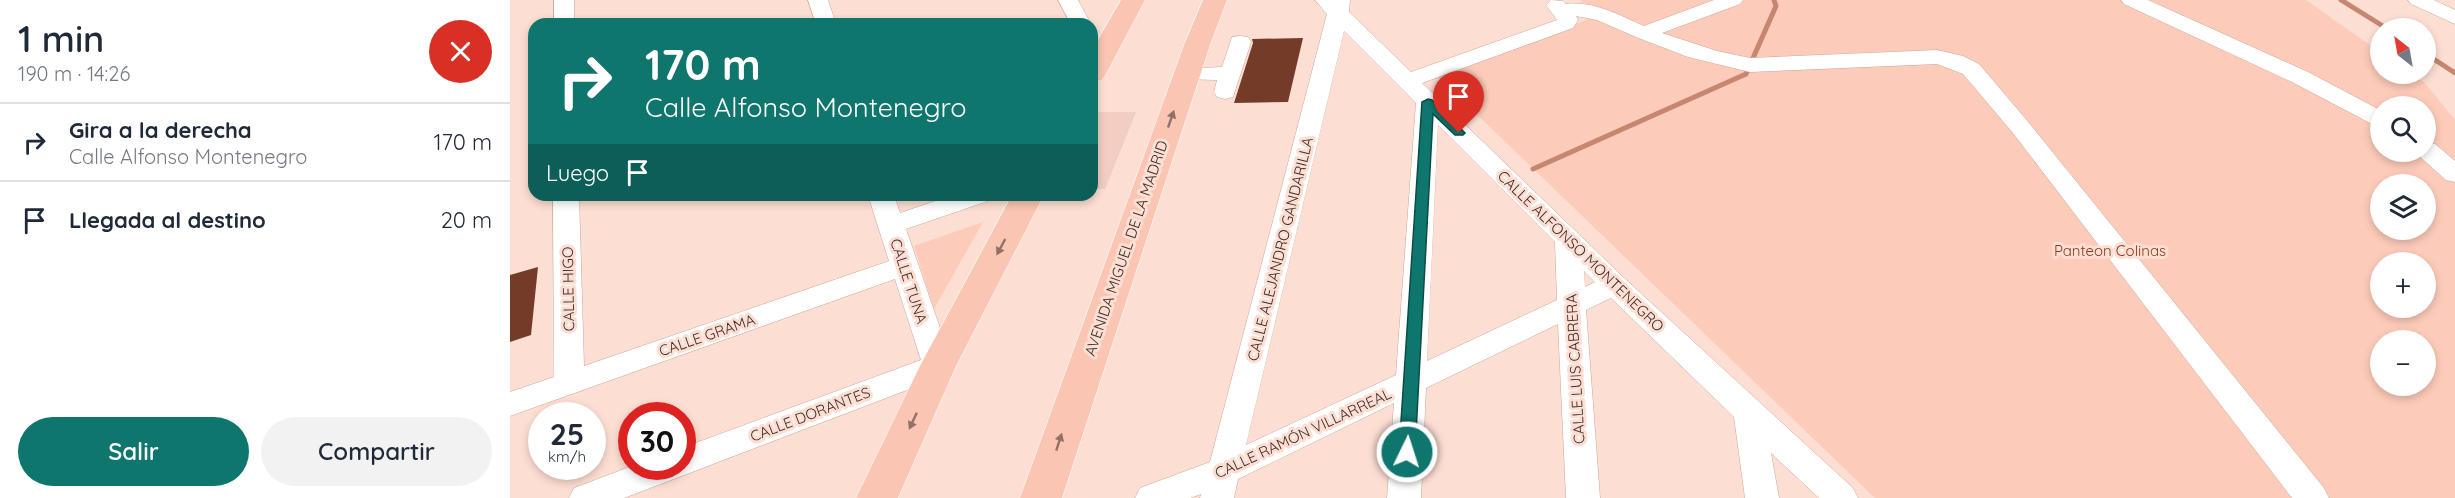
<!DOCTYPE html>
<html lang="es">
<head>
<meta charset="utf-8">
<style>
	:root { --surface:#fff; --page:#f2f2f3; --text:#1f2937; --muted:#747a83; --line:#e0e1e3; --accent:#0f766e }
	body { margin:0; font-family:Quicksand,sans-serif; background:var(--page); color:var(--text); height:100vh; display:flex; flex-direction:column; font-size:22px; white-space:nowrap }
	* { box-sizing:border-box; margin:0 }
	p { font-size:20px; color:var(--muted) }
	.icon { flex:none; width:33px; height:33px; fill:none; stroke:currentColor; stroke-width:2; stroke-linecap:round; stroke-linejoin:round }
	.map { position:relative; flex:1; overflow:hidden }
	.side { display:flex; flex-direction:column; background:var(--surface); width:510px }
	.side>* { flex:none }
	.guide { position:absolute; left:18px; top:18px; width:570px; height:183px; border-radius:18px; box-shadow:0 3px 9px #0003; background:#0f766e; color:#fff; overflow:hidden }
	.needle { width:39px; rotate:329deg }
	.buttons { position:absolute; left:1860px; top:18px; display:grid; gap:12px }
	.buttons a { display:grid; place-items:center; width:66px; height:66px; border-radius:50%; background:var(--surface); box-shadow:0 3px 9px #0003; font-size:30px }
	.speed { position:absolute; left:18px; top:402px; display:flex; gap:12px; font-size:30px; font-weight:700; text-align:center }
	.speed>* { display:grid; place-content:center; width:78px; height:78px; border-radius:50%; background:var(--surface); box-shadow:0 3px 9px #0003; line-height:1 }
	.speed small { font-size:15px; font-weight:400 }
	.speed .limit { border:9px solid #d22; background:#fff; color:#111 }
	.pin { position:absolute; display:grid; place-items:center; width:51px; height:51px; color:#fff; margin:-62px -26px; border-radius:50% 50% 50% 0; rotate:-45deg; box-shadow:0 0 6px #0007 }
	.pin .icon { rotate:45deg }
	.me { position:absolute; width:66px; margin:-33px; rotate:4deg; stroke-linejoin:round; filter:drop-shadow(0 0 4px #0008) }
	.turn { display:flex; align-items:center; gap:21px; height:126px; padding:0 18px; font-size:27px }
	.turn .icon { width:78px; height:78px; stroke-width:2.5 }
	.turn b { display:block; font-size:42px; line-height:51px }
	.then { display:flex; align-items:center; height:57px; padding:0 18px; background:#0003; gap:12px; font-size:22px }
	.round { display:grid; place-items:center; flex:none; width:63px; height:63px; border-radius:32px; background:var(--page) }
	.overview { display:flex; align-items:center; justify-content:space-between; height:102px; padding:0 18px }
	h1 { font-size:36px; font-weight:600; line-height:45px }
	.cta { display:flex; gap:12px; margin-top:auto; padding:12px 18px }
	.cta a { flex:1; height:69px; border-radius:36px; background:var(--accent); color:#fff; font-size:24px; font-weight:600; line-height:69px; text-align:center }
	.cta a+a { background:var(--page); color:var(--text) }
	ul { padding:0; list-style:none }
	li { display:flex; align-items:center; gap:18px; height:78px; padding:0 18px; border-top:2px solid var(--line) }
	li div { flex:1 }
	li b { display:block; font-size:22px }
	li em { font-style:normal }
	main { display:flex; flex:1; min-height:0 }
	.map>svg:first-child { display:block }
</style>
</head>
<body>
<main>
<section class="side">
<div class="overview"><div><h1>1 min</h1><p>190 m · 14:26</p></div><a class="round" style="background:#d93025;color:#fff"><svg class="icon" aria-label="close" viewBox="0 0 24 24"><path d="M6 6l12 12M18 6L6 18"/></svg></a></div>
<ul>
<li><svg class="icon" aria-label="right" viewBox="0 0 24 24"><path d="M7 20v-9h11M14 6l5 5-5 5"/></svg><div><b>Gira a la derecha</b><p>Calle Alfonso Montenegro</p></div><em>170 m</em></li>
<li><svg class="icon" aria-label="arrive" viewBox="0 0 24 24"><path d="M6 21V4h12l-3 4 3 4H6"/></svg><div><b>Llegada al destino</b></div><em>20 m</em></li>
</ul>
<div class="cta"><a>Salir</a><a>Compartir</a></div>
</section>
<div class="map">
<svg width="1945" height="498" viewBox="0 0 1945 498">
	<rect width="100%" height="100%" fill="#fdded3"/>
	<path fill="#f2cdc1" d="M582 112H626L595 189H582Z"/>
	<path fill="#fdcbba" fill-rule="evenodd" d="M1070 0H1796L1870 52V74H1902L1915 83 1945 120V498H1365L927 76 1087 16ZM1870 106H1916V152H1870ZM1870 184H1916V230H1870ZM1870 262H1916V308H1870ZM1870 340H1916V386H1870Z
		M473 222 424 309 404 246Z"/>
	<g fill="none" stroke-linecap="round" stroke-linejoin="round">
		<path stroke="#c68670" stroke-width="5" d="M1831 0 1876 28
			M1916 54 1945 73
			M1023 169 1236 74 1266 6 1264 0"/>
	</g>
	<path fill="#743c28" d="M793 38 778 102 724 103 743 43 742 39Z
		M28 267 21 335 0 342V275Z"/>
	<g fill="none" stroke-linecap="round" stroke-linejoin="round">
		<g stroke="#cca79a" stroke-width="1">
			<path id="minor" d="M44 0H64V24H44Z
				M298 0H318L326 24H306Z
				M548 0H568L581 24H561Z
				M805 0H840L839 12 901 72 1047 20 1036 5 1041 0 1053 1 1056 4C1085 1 1108 15 1134 26L1204 0H1233L1230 4 1152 33 1207 51 1240 58 1427 50 1453 56 1469 64 1519 123 1814 488 1819 498H1782L1503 133 1453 74 1427 64 1240 72 1178 57 1126 37 1087 20 1066 16 1068 20 1063 28 912 83 1114 278 1343 488 1348 498H1309L1261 453 1269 498H1235L1224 417 1101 298 1076 310 1090 498H1056L1048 324 916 388 911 498H877L884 403 728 479 724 498H690L691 494 680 498H625L630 488 700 462 817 14ZM834 31 906 103 886 375 736 445ZM928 125 1045 242 1047 300 917 361ZM1074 271 1085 282 1075 287Z
				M1611 0H1638L1798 72 1870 110V126L1862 124 1782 82 1614 4Z
				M1898 0H1924L1945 10V24L1901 4Z
				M730 36 738 37 741 42 723 97 715 99 707 97 704 92 707 80 669 79 666 74 669 69 712 67 722 37Z
				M1916 142 1925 144 1945 161V182L1936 180 1907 154 1906 152H1916Z
				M43 195H69L74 366 379 261 358 195H384L390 213 443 195H482L478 201 396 229 443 366 439 374 114 498H59L64 488 122 466H172V448L411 360 385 279 0 416V392L44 377Z"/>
		</g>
		<g stroke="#fff" stroke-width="1">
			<path id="major" d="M611 0H635L596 74 592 80 582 82V50Z
				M693 0H717L700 45 552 498H510L674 45Z
				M502 195H534L446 366 388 498H346L410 366Z"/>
		</g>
		<use href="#minor" fill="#fff" fill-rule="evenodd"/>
		<use href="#major" fill="#fac5b3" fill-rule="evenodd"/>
	</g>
	<defs><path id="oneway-solid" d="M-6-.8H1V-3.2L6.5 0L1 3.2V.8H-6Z" transform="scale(1.5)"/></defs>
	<g fill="#927167">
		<use href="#oneway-solid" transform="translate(661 119) rotate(-71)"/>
		<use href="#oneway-solid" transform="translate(491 247) rotate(118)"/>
		<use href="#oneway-solid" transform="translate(403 421) rotate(115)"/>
		<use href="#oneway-solid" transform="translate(549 442) rotate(-72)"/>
	</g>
	<path fill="#0f766e" stroke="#0a4d48" stroke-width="1.5" d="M918 99 922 100 955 133 953 135H945L923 114 905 452 903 457 897 459 891 457 889 452 912 102Z"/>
	<g text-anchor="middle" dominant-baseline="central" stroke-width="6" stroke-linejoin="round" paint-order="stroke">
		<g font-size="15" fill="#3c2d28" stroke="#fdded3">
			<text transform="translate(616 248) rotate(-71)">AVENIDA MIGUEL DE LA MADRID</text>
			<text transform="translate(770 249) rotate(-76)">CALLE ALEJANDRO GANDARILLA</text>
			<text transform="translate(1071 251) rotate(44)">CALLE ALFONSO MONTENEGRO</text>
			<text transform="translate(399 281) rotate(72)">CALLE TUNA</text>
			<text transform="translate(58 289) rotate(-91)">CALLE HIGO</text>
			<text transform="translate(197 335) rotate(-19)">CALLE GRAMA</text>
			<text transform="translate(1065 369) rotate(-93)">CALLE LUIS CABRERA</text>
			<text transform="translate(300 414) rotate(-21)">CALLE DORANTES</text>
			<text transform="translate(793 433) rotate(-25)">CALLE RAMÓN VILLARREAL</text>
		</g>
		<g font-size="15" fill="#893a1d" stroke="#fdded3">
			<text x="1600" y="250">Panteon Colinas</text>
		</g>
	</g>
</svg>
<div class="buttons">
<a><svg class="needle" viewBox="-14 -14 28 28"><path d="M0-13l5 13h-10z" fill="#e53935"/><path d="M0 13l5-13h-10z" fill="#747a83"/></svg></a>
<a><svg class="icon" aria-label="search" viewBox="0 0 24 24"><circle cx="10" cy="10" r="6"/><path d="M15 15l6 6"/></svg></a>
<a><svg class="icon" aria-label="layers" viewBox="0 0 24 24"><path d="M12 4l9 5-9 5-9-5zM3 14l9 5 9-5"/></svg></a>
<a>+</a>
<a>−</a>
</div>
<div class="speed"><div>25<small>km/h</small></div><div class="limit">30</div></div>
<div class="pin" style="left:949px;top:133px;background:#d93025"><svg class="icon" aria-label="arrive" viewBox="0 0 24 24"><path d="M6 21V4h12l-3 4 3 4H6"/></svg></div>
<svg class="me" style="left:897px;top:452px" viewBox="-20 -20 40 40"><circle r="17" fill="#0f766e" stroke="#fff" stroke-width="3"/><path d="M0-11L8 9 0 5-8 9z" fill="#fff"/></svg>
<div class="guide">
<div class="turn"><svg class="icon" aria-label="right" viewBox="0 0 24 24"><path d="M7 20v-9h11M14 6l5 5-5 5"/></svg><div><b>170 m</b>Calle Alfonso Montenegro</div></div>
<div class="then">Luego<svg class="icon" aria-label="arrive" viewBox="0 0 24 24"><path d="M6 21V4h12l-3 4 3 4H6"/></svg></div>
</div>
</div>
</main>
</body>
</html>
